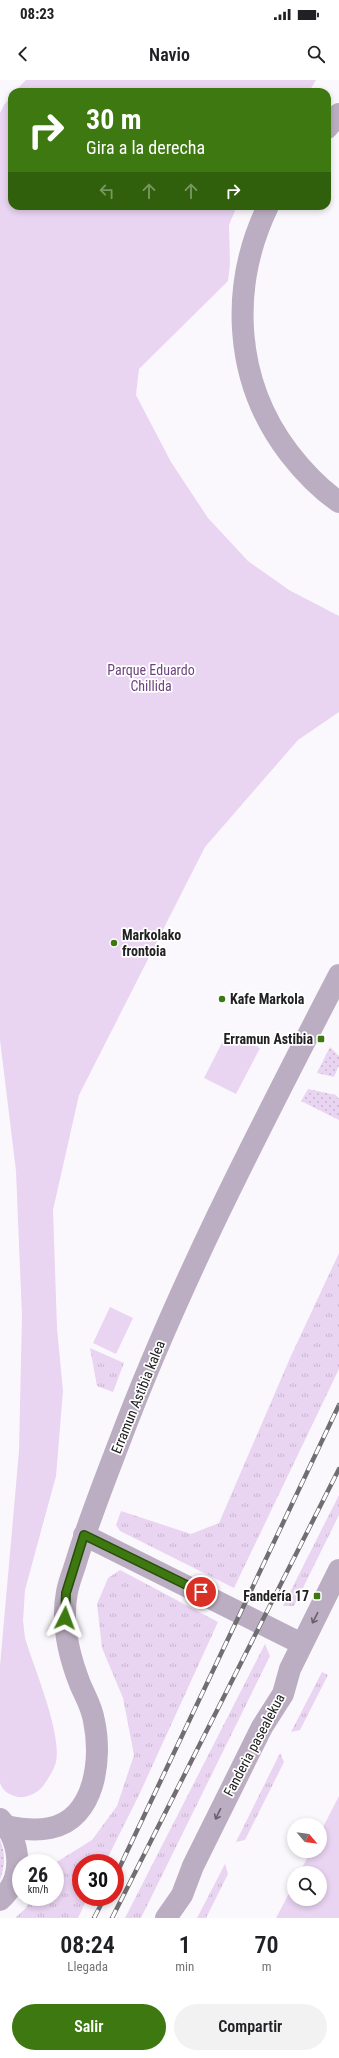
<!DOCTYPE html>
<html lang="es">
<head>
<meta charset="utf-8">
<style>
	:root { --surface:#fff; --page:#f2f2f2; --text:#202124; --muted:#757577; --accent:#3d7810 }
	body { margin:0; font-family:"Roboto Condensed",sans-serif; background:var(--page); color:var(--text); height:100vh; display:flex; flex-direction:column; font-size:15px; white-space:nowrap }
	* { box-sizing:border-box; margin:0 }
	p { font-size:13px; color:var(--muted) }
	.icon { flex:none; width:22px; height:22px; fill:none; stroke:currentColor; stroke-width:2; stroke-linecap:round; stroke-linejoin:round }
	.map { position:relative; height:1838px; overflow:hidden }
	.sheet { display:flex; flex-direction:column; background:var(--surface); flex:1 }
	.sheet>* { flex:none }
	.hud { position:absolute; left:8px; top:8px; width:323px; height:122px; border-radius:12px; box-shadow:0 2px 6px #0003; background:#3d7810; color:#fff; overflow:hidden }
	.needle { width:26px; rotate:119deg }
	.controls { position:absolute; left:287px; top:1738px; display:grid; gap:8px }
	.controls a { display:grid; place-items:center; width:40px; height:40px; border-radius:50%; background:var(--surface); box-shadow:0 2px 6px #0003; font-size:20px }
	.speed { position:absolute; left:12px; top:1774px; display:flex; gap:8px; font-size:20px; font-weight:700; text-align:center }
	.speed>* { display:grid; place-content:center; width:52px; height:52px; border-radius:50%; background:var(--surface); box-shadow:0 2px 6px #0003; line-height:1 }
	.speed small { font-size:10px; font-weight:400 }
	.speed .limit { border:6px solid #d22; background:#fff; color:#111 }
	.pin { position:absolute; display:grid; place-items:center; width:34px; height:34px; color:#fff; margin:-17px; border:2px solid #fff; border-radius:50%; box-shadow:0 1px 4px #0007 }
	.me { position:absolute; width:44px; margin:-22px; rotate:3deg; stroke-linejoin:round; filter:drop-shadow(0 0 3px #0008) }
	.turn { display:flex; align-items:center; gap:14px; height:84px; padding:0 12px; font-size:18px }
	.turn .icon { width:52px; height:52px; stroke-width:2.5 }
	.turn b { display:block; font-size:28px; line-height:34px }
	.lanes { display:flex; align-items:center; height:38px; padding:0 12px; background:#0003; justify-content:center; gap:20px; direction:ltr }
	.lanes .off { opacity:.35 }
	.eta { display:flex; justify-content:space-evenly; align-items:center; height:68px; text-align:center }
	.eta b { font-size:24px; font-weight:600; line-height:28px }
	.button { display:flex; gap:8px; margin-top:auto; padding:8px 12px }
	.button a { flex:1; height:46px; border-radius:24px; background:var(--accent); color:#fff; font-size:16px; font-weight:600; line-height:46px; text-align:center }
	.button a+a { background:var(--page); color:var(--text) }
	.status { display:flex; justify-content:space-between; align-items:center; height:28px; padding:0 20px; background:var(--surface); direction:ltr }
	.status svg { height:11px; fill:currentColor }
	header { display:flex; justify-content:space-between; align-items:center; height:52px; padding:0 12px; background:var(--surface); font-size:18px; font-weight:600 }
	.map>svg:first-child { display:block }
</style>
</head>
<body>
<div class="status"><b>08:23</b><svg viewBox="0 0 49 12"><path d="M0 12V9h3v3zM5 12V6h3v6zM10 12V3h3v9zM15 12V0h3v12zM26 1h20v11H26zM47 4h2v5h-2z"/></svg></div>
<header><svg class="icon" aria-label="back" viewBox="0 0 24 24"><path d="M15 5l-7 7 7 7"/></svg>Navio<svg class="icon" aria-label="search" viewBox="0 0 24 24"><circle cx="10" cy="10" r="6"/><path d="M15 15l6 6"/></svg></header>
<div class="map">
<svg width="339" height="1838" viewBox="0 0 339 1838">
	<defs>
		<pattern id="grass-tufts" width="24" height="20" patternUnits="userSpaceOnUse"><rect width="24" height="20" fill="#e9d4f2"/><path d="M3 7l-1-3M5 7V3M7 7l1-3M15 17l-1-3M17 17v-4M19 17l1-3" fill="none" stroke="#c8b6cf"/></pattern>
		<pattern id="garden-dots" width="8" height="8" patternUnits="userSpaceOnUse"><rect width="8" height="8" fill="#e9d4f2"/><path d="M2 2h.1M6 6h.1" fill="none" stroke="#c8b6cf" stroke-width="1.8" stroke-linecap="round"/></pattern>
	</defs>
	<rect width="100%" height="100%" fill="#fbf8fd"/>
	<path fill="url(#grass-tufts)" d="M339 1173V1289L234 1508 120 1451 116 1445 121 1431 191 1454 219 1443 290 1278Z
		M90 1268 124 1283 113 1312 97 1306Z
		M339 1415V1435L294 1526H283Z
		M120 1490 218 1542 139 1715 105 1783H81V1817H88L78 1838H15L26 1828 32 1817H55V1783L92 1760 117 1726 134 1675 123 1618 102 1568 97 1524 108 1498Z
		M265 1564 270 1576 141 1838H125Z
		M322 1592 328 1595 300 1650 291 1652Z
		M280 1673 284 1682 245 1760 236 1762Z
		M225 1784 228 1794 206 1838H197Z"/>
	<path fill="#e9d4f2" d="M26 0H316L309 12H14Z
		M12 15V126H237L229 145 230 184 228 201 139 289 136 315 171 382 208 438 248 481 289 510 339 536V632L298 660 205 767 79 1015 53 1130 57 1248 63 1311 56 1396 25 1510 23 1540 25 1558C34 1588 62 1653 56 1682 54 1690 48 1699 43 1706 38 1713 27 1718 18 1717 10 1715 3 1712 0 1703V1586L19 1371 22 1236 16 1091 0 960V33L4 25Z
		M228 951 260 968 236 1014 204 998Z
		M110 1227 133 1238 116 1274 93 1263Z
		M339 1716V1838H276L294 1804V1819H320V1793H299L311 1771H320V1753Z"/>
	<path fill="url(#garden-dots)" d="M330 967 339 976V985L334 997 317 993Z
		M308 1009 336 1015 339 1019V1040L301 1021Z
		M0 1760C6 1774 5 1786 0 1800Z"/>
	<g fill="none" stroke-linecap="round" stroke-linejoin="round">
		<path stroke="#bcaec2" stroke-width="22" d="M327 48 339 34
			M268 126C229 207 234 301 289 373 303 391 320 409 339 422
			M84 1455 302 1564
			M0 1739C21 1762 25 1798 0 1820
			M6 1746C20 1749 36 1751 50 1748 96 1739 102 1677 94 1641 92 1627 85 1616 80 1604 69 1576 61 1543 67 1512 69 1501 74 1490 77 1479 89 1440 104 1402 119 1363 180 1201 260 1048 339 895
			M166 1838 182 1815 193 1786 262 1647 283 1614 290 1589 339 1490"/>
		<g stroke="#706e71" stroke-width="4.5">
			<path id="rail" d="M115 1797 339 1325
				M94 1838 105 1817
				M112 1838 339 1389"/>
		</g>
		<use href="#rail" stroke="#fff" stroke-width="3" stroke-dasharray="9" stroke-linecap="butt"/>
	</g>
	<defs><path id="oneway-shaft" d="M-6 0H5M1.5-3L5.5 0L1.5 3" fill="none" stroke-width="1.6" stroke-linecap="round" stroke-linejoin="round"/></defs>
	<g stroke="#67606a">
		<use href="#oneway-shaft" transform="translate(315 1538) rotate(117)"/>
		<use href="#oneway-shaft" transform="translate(218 1734) rotate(116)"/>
	</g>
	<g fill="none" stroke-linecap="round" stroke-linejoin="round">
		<g stroke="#284e0a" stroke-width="10">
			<path id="route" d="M65 1538 66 1513 84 1455 201 1512"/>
		</g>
		<use href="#route" stroke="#3d7810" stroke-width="7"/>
	</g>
	<g fill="#3d7810" stroke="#fff" stroke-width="1.5">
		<circle cx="114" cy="863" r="4"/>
		<circle cx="222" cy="919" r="4"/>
		<rect x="317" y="955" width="8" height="8" rx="2"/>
		<rect x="313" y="1512" width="8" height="8" rx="2"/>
	</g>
	<g text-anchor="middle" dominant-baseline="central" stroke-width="3.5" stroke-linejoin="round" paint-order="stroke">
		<g font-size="14" fill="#6d447e" stroke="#fff">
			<text x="151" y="590">Parque Eduardo<tspan x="151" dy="16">Chillida</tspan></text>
		</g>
		<g font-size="14" font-weight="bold" fill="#212022" stroke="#fff" text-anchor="start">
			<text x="122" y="855">Markolako<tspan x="122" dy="16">frontoia</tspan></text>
			<text x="230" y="919">Kafe Markola</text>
			<text x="313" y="959" text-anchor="end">Erramun Astibia</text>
			<text x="309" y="1516" text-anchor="end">Fandería 17</text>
		</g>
		<g font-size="14" fill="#212022" stroke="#fff">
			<text transform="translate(138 1317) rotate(-68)">Erramun Astibia kalea</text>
			<text transform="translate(254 1665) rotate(-62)">Fanderia pasealekua</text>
		</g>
	</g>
</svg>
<div class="controls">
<a><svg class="needle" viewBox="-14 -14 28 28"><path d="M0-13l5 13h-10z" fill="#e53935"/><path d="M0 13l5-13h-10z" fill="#757577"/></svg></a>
<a><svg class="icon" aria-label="search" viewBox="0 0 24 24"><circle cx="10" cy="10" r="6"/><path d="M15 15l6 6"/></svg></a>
</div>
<div class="speed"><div>26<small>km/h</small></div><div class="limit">30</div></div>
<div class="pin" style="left:201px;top:1512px;background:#d93025"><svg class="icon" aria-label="arrive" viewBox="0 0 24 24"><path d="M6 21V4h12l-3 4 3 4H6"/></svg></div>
<svg class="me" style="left:65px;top:1538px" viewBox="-20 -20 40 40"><path d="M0-17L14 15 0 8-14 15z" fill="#3d7810" stroke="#fff" stroke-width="4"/></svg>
<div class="hud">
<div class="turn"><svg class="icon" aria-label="right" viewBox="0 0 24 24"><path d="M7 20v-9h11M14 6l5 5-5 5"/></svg><div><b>30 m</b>Gira a la derecha</div></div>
<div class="lanes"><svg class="icon off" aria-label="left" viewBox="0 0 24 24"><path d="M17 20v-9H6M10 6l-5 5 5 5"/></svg><svg class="icon off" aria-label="ahead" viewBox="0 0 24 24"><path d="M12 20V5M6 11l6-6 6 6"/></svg><svg class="icon off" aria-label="ahead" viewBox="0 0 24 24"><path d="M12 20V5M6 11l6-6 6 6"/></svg><svg class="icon" aria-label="right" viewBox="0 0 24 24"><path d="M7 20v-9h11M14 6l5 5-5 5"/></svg></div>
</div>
</div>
<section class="sheet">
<div class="eta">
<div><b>08:24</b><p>Llegada</p></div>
<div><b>1</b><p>min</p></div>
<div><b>70</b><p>m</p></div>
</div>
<div class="button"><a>Salir</a><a>Compartir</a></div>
</section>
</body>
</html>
